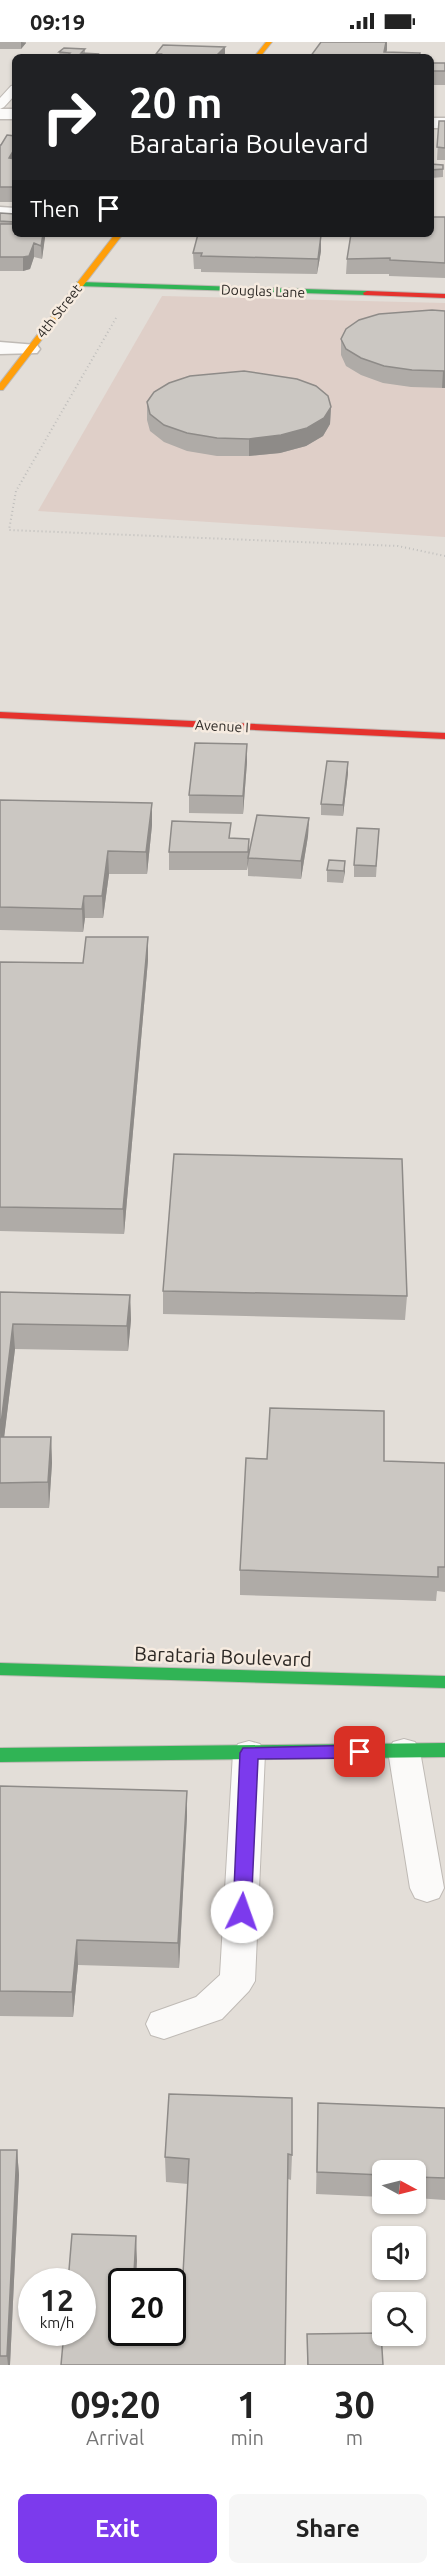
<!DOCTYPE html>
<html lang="en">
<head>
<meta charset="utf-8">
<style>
	:root { --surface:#fff; --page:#f6f6f6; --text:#222; --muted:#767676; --accent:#7c3aed }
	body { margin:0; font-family:Ubuntu,sans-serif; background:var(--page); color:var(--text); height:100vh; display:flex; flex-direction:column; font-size:22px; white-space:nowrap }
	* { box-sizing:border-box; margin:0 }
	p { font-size:20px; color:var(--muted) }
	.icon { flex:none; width:33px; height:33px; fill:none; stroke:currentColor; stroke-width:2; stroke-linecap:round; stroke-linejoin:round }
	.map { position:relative; height:2323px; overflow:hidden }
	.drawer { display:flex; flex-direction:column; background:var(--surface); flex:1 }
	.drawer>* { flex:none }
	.hud { position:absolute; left:12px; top:12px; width:422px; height:183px; border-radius:9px; box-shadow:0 2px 4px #0004; background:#202124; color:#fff; overflow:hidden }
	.needle { width:39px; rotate:97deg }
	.buttons { position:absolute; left:372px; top:2118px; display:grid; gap:12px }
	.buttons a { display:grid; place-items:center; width:54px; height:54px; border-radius:9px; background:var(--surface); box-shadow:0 2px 4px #0004; font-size:30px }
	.speed { position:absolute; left:18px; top:2226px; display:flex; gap:12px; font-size:30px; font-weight:700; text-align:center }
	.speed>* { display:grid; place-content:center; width:78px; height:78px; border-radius:50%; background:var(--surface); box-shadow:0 2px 4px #0004; line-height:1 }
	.speed small { font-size:15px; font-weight:400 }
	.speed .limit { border:3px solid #111; border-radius:9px; background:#fff; color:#111 }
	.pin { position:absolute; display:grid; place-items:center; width:51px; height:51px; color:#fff; margin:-26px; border-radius:12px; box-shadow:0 3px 9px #0006 }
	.me { position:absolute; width:66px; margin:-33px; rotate:3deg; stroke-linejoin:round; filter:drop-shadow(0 0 4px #0008) }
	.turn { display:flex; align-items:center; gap:21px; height:126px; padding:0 18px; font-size:27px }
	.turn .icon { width:78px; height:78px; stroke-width:2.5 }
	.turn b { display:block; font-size:42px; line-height:51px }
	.then { display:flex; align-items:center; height:57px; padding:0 18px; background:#0003; gap:12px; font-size:22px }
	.eta { display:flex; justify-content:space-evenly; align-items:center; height:102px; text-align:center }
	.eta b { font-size:36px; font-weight:700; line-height:42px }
	.button { display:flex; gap:12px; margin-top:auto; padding:12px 18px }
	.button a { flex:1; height:69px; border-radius:9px; background:var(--accent); color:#fff; font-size:24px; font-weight:700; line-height:69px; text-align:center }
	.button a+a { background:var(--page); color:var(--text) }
	.status { display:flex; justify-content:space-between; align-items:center; height:42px; padding:0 30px; background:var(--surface); direction:ltr }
	.status svg { height:16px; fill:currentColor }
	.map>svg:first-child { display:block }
</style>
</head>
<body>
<div class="status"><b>09:19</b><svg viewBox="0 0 49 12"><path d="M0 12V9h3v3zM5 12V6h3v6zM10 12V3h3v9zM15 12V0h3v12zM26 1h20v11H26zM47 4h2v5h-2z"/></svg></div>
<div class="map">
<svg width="445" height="2323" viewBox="0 0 445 2323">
	<rect width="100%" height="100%" fill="#e3ded8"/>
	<path fill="#dfcfc8" d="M162 254 445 261V495L38 469Z"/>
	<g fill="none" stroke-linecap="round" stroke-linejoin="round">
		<g stroke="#bfbab5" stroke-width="2">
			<path id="lane" d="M15 43V53L4 65 0 67V56L11 44Z
				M404 1697 415 1700 420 1709 444 1846 439 1856 427 1860 415 1856 410 1846 388 1709 393 1700Z
				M249 1699 260 1702 265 1711 255 1939 249 1949 222 1977 164 1997 151 1993 146 1982 151 1971 196 1955 220 1933 233 1711 238 1702Z"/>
		</g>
		<g stroke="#bfbab5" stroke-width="3">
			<path id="street" d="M0 67H15V77H0Z
				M430 76H445V86H430Z
				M0 165 15 166V176L0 175Z
				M0 300 37 303 40 307 37 311 0 312Z"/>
		</g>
		<g stroke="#bfbab5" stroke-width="2">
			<path id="fast" d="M80 240 367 249 371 251 367 253 77 244V240Z
				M0 1621 445 1634V1646L0 1633Z
				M445 1701V1715L0 1720V1706Z"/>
		</g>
		<g stroke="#bfbab5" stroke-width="2">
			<path id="slow" d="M266 0H272L260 15H254Z
				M115 192H123L3 348H0V341Z"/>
		</g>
		<g stroke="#bfbab5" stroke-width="2">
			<path id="jam" d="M367 249 445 252V256L364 253 363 251Z
				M0 670 445 691V697L0 676Z"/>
		</g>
		<path stroke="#bfbebc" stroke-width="2" stroke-dasharray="1 3" stroke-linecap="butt" d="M116 276 16 449 9 488 398 504 445 514"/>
		<use href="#lane" fill="#fbfaf9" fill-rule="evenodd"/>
		<use href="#street" fill="#fbfaf9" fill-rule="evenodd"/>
		<use href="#fast" fill="#30b455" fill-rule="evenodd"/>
		<use href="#slow" fill="#ff9f0a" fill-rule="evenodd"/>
		<use href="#jam" fill="#e5322d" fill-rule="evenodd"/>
	</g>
	<path fill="#afaba7" d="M0 0H26V1L21 7H0Z
		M85 7V11L98 12V15H60L59 10Z
		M430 21H445V43H430Z
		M439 79H445V118H437Z
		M0 103 15 106V160H0Z
		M430 122 443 127V135L432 136V138H430Z
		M0 171 15 172V192H45L42 217 34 215 30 227 23 229H0Z
		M445 175V236L389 234V232H346L347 217Z
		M291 192 321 193V209L317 232 201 230V227H194L193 211Z
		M445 269V346L411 345 383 341 361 333 346 324 341 313V297Z
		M147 360 331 365 330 382 323 394 306 404 280 411 249 414H217L187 409 164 400 150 389 147 378Z
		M247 720 243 772 189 771V753Z
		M348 731 343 774 321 773V762Z
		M0 758 152 783 147 832H109L103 876H85L83 890 0 888Z
		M309 776 308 794 301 837 248 834V822L247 828H169V810L231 797H249V812Z
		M379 787 376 835H354V823Z
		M345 819 343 841 327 840V828Z
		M148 895V918L124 1192 0 1189V920L83 921Z
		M163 1249 407 1254 405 1278 163 1272Z
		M0 1250 130 1253 131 1278 128 1309 15 1307 4 1395H51L52 1421 49 1466H0Z
		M384 1419 445 1421V1550L437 1549 436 1559 240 1553V1528Z
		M0 1744 187 1774 179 1926 78 1923 73 1975 0 1974Z
		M318 2061 445 2066V2158L416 2156V2128H382V2155L316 2152Z
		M0 2108H17L19 2133 10 2323H0Z
		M292 2113 291 2138 288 2137 285 2323H61L136 2194V2231L183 2232 188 2142 166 2140 165 2115Z
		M307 2292 383 2323H307Z"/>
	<path fill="#8e8b88" d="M21 0 26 1 21 7Z
		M386 0H387V8L385 15 384 10Z
		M225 5V15H215Z
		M15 106V122L9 116Z
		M43 192H45V196L42 217 41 204Z
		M321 193V209L317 232 318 217Z
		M34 201V215L30 227 23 229V215Z
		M443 329H445V346H442Z
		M331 365 330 382 323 394 306 404 280 411 249 414V397Z
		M247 702V720L243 772V754Z
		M348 720V731L343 774V763Z
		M152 761V783L147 832 146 810Z
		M309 776 308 794 301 837V819Z
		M249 797V815L247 828 248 810Z
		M108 809 109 832 103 876 102 854Z
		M345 819V830L343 841 344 829Z
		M84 854 85 876 83 890 82 867Z
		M148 895V918L124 1192 123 1167Z
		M130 1253 131 1278 128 1309 127 1284Z
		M13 1282 15 1307 1 1421 0 1390Z
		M51 1395 52 1421 49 1466 48 1440Z
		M187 1749V1774L179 1926 178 1901Z
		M77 1898 78 1923 73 1975 72 1950Z
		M17 2108 19 2133 10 2323H8L7 2314Z
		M136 2194 137 2219 136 2240 134 2231Z"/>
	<path fill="#cbc7c2" stroke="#8e8b88" stroke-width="1.5" fill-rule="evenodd" d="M321 0H386L384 10 420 11 419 15H310Z
		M163 3 225 5 215 15 159 14 161 12H156Z
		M64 6 85 7 81 11 98 12 95 15H66L70 11 59 10Z
		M430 21H445V29H430Z
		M439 79H445V106L437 105Z
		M7 93 15 94V106L9 116 15 117V145H0V103H1Z
		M430 122 443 123V127L431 128 432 130H430Z
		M0 171 15 172V180L0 179Z
		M430 175H445V221L390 218V216L347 217 351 192H430Z
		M0 182H15V192H43L41 204 34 201 29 214 23 215H0Z
		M198 192H290L321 193 318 217 201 214 202 211H193Z
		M432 268 445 269V329L412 328 384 324 361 316 346 307 341 297 346 287 359 278 379 272Z
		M244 329 297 337 316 344 328 354 331 365 324 376 307 386 281 393 249 397 217 396 187 391 164 383 150 372 147 360 154 350 169 341 190 334Z
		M195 701 247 702 243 754 189 753Z
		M327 719 348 720 343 763 321 762Z
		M0 758 152 761 146 810 108 809 102 854H84L82 867 0 865Z
		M257 773 309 776 301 819 248 816Z
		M172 779 231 781 229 796 249 797 248 810H169Z
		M357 786 379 787 376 824 354 823Z
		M329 818 345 819 344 829 327 828Z
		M86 895H148L123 1167 0 1165V920L83 921Z
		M174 1112 402 1117 407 1254 163 1249Z
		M0 1250 130 1253 127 1284 13 1282 0 1390Z
		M270 1366 384 1369V1419L445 1421V1525H438V1535L240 1528 246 1416 267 1417Z
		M0 1395H51L48 1440 0 1441Z
		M0 1744 187 1749 178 1901 77 1898 72 1950 0 1949Z
		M169 2052 292 2056V2113L288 2112 285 2323H61L64 2290H82V2240H68L72 2192 136 2194 134 2231 183 2232 189 2117 165 2115ZM122 2240H172V2290H122Z
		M318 2061 445 2066V2136L416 2135V2128H382V2133L317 2130Z
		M0 2108H17L7 2314H0Z
		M381 2291 383 2323H308L307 2292Z"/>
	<path fill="#7c3aed" stroke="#51269a" stroke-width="1.5" d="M360 1703 366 1705 369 1710 366 1714 360 1716 258 1717 251 1870 248 1876 242 1878 235 1876 233 1870 240 1711 243 1706Z"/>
	<g text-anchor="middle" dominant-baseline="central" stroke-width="5" stroke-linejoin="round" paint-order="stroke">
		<g font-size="14" fill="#2e2a26" stroke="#f6ebe0">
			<text transform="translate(263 249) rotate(2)">Douglas Lane</text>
			<text transform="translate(59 269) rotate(-52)">4th Street</text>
			<text transform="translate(222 684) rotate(3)">Avenue I</text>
		</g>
		<g font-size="20" fill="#2e2a26" stroke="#f6ebe0">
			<text transform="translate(223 1614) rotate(2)">Barataria Boulevard</text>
		</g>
	</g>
</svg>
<div class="buttons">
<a><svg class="needle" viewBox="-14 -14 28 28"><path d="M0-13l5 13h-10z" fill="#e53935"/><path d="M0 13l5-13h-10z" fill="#767676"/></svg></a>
<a><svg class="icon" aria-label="sound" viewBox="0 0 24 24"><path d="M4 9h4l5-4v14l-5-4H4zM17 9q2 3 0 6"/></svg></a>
<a><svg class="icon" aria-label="search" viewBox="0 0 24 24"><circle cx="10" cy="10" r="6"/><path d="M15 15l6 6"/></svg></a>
</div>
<div class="speed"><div>12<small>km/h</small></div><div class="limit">20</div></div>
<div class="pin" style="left:360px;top:1710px;background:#d93025"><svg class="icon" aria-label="arrive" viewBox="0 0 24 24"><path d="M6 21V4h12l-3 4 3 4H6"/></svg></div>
<svg class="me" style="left:242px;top:1870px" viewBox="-20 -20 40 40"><circle r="19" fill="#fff"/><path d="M0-13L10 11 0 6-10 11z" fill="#7c3aed"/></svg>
<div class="hud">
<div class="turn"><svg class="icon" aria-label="right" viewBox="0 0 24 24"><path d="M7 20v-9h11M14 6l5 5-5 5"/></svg><div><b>20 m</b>Barataria Boulevard</div></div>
<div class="then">Then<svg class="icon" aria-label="arrive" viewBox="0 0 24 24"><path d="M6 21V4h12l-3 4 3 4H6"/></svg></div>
</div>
</div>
<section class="drawer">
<div class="eta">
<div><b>09:20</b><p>Arrival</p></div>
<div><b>1</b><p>min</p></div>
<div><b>30</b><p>m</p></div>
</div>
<div class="button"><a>Exit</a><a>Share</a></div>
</section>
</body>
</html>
